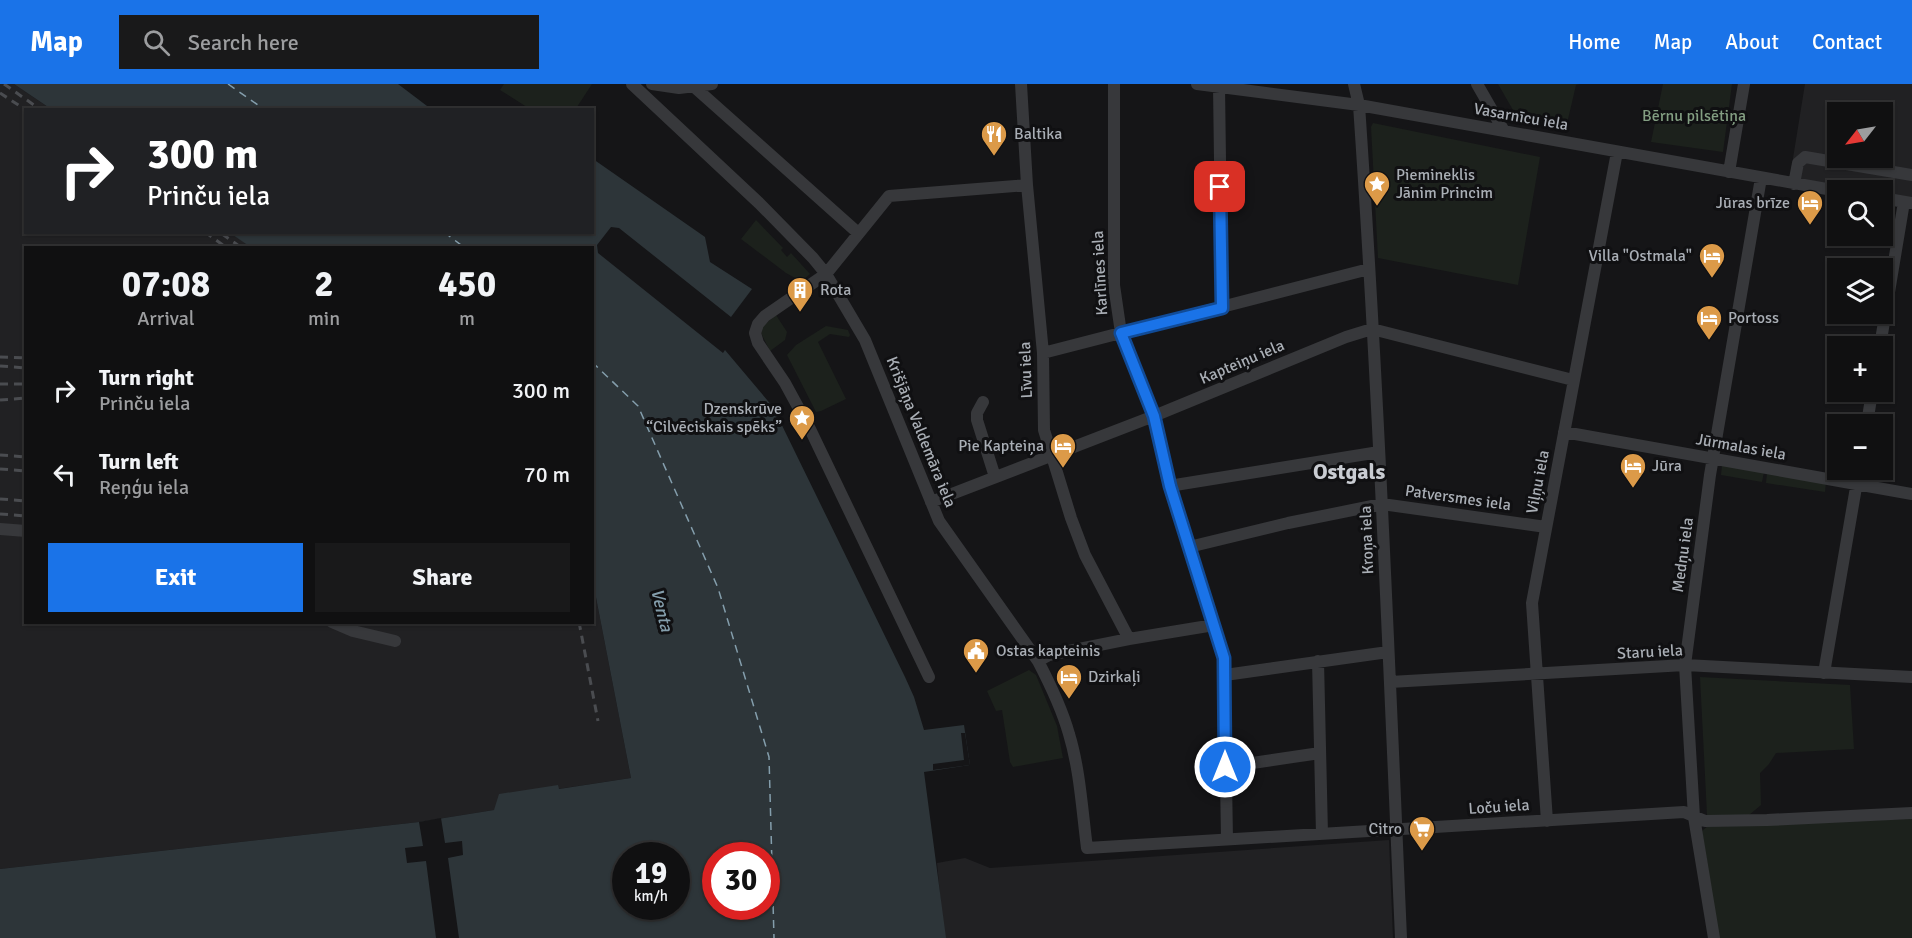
<!DOCTYPE html>
<html lang="en">
<head>
<meta charset="utf-8">
<style>
	:root { --surface:#101011; --page:#19191a; --text:#f1f3f6; --muted:#9c9d9f; --line:#303031; --accent:#1a73e8 }
	body { margin:0; font-family:Signika,sans-serif; background:var(--page); color:var(--text); height:100vh; display:flex; flex-direction:column; font-size:22px; white-space:nowrap }
	* { box-sizing:border-box; margin:0 }
	p { font-size:20px; color:var(--muted) }
	.icon { flex:none; width:33px; height:33px; fill:none; stroke:currentColor; stroke-width:2; stroke-linecap:round; stroke-linejoin:round }
	.map { position:relative; flex:1; overflow:hidden }
	.drawer { position:absolute; left:24px; top:162px; width:570px; height:378px; display:flex; flex-direction:column; background:var(--surface); border-radius:0px; box-shadow:0 2px 4px #0004,0 0 0 2px var(--line) }
	.drawer>* { flex:none }
	.guide { position:absolute; left:24px; top:24px; width:570px; height:126px; border-radius:0px; box-shadow:0 2px 4px #0004,0 0 0 2px var(--line); background:#202124; color:#fff; overflow:hidden }
	.needle { width:39px; rotate:239deg }
	.fabs { position:absolute; left:1827px; top:18px; display:grid; gap:12px }
	.fabs a { display:grid; place-items:center; width:66px; height:66px; border-radius:0px; background:var(--surface); box-shadow:0 2px 4px #0004,0 0 0 2px var(--line); font-size:30px }
	.speed { position:absolute; left:612px; top:758px; display:flex; gap:12px; font-size:30px; font-weight:700; text-align:center }
	.speed>* { display:grid; place-content:center; width:78px; height:78px; border-radius:50%; background:var(--surface); box-shadow:0 2px 4px #0004,0 0 0 2px var(--line); line-height:1 }
	.speed small { font-size:15px; font-weight:400 }
	.speed .limit { border:9px solid #d22; background:#fff; color:#111 }
	.pin { position:absolute; display:grid; place-items:center; width:51px; height:51px; color:#fff; margin:-26px; border-radius:12px; box-shadow:0 3px 9px #0006 }
	.me { position:absolute; width:66px; margin:-33px; rotate:0deg; stroke-linejoin:round; filter:drop-shadow(0 0 4px #0008) }
	.turn { display:flex; align-items:center; gap:21px; height:126px; padding:0 24px; font-size:27px }
	.turn .icon { width:78px; height:78px; stroke-width:2.5 }
	.turn b { display:block; font-size:42px; line-height:51px }
	.eta { display:flex; justify-content:space-evenly; align-items:center; height:102px; text-align:center }
	.eta b { font-size:36px; font-weight:700; line-height:42px }
	.button { display:flex; gap:12px; margin-top:auto; padding:12px 24px }
	.button a { flex:1; height:69px; border-radius:0px; background:var(--accent); color:#fff; font-size:24px; font-weight:700; line-height:69px; text-align:center }
	.button a+a { background:var(--page); color:var(--text) }
	ul { padding:0; list-style:none }
	li { display:flex; align-items:center; gap:18px; height:84px; padding:0 24px }
	li div { flex:1 }
	li b { display:block; font-size:22px }
	li em { font-style:normal }
	header { display:flex; align-items:center; gap:36px; box-sizing:border-box; height:84px; padding:0 30px; background:var(--accent); color:#fff }
	header strong { font-size:28px }
	nav { display:flex; gap:33px; margin-inline-start:auto; font-size:21px }
	.search { width:420px; height:54px; background:var(--page); display:flex; align-items:center; gap:15px; box-sizing:border-box; padding:0 21px; border-radius:0px; color:var(--muted); font-size:22px }
	.map>svg:first-child { display:block }
</style>
</head>
<body>
<header>
<strong>Map</strong>
<div class="search"><svg class="icon" aria-label="search" viewBox="0 0 24 24"><circle cx="10" cy="10" r="6"/><path d="M15 15l6 6"/></svg>Search here</div>
<nav><a>Home</a><a>Map</a><a>About</a><a>Contact</a></nav>
</header>
<div class="map">
<svg width="1912" height="854" viewBox="0 0 1912 854">
	<rect width="100%" height="100%" fill="#151517"/>
	<path fill="#212123" fill-rule="evenodd" d="M0 0H14L51 25 26 26V148L230 149 252 163 26 164V538H592L593 498 631 694 558 705V702L494 726 419 738 0 785Z
		M1805 0H1912V119L1883 114 1882 106H1838L1789 99ZM1838 28H1882V74H1838Z
		M1389 756 1393 854H944L937 779 965 774 990 784Z"/>
	<path fill="#1c211c" d="M504 0H592L575 26 530 25 500 6Z
		M1498 0H1580L1576 1 1566 44 1517 33Z
		M1663 0H1732L1723 68 1651 58Z
		M1373 39 1540 73 1518 201 1378 174 1371 43Z
		M756 136 783 164 781 166 787 173 791 169 810 190 804 195 799 196 786 189 741 155Z
		M776 231 787 248 785 256 770 267 761 249 763 242Z
		M826 242 848 246 850 251 849 253 830 250 818 258 846 315 821 327 816 328 787 271 796 261Z
		M1722 381 1764 388 1762 398 1721 391Z
		M1767 389 1826 398 1825 408 1766 399Z
		M1029 586 1036 591 1057 642 1063 674 1013 683 1010 678 1002 626 996 627 987 607Z
		M1700 593 1850 601 1854 665 1776 669 1769 680 1760 689 1761 721 1749 731H1707Z
		M1912 735V854H1719L1702 747 1708 742Z"/>
	<path fill="#2d3539" fill-rule="evenodd" d="M14 0H398L431 25H51Z
		M593 75 705 153 710 178 752 205 731 233 619 144 611 143 597 161 598 169 723 269 725 266 773 323 905 593 914 613 924 646 964 641 970 681 924 688 946 854H0V785L419 738 494 726 499 710 558 701 559 705 631 694 593 498 592 164H252L230 149 592 148ZM626 771H676V822H626ZM716 771H766V822H716Z"/>
	<path fill="#151517" d="M961 649H965L970 681 933 686V680L964 676Z
		M441 734 445 759 462 757 463 771 448 774 459 854H436L426 777 407 779 405 764 423 762 419 738Z"/>
	<g fill="none" stroke-linecap="round" stroke-linejoin="round">
		<path stroke="#849eac" stroke-width="1.5" stroke-dasharray="8 6" stroke-linecap="butt" d="M228 0 265 26
			M444 148 465 164
			M592 278 638 322 718 504 769 673 774 854"/>
		<path stroke="#37383b" stroke-width="12" d="M632 0 759 119 813 174 826 190 865 256 939 437 1038 577C1050 600 1062 625 1069 650 1080 686 1082 726 1087 764L1684 728 1705 737 1767 736 1912 729
			M652 0 679 4 712 0
			M691 0 857 148
			M1021 0 1027 101 1043 269 1044 346 1071 434 1085 471 1129 555
			M1114 0V201L1121 249 1154 332 1169 402 1224 574 1227 755
			M1197 0 1359 21 1838 107
			M1354 0 1359 21C1378 298 1389 576 1401 854
			M1477 0 1504 47
			M1219 2 1222 224
			M1729 88 1744 0
			M1794 100 1798 79 1805 73 1912 91
			M1882 114 1911 119
			M1880 262 1904 118
			M1043 269 1369 185
			M983 318 977 329V336L995 393
			M1867 340 1872 308
			M1564 348 1912 410
			M1169 402 1379 368
			M931 418 1154 332 1346 253 1372 245 1573 296
			M0 445 26 447
			M1189 463 1288 439 1382 420 1546 443
			M332 538 353 547 395 557
			M1038 577 1049 571 1129 555 1214 541
			M1318 577 1322 750
			M1824 589 1859 386
			M1225 591 1388 568
			M929 593 810 345 785 299 758 259 755 249 758 240 765 232 826 190 889 112 1027 101
			M1390 598 1685 581 1912 593
			M1225 683 1320 669
			M1547 737 1532 519 1617 68
			M1714 854 1694 733 1685 581 1710 391 1761 94"/>
		<path stroke="#4a4c50" stroke-width="3" stroke-dasharray="8 6" stroke-linecap="butt" d="M4 0 41 26
			M0 9 26 26
			M205 148 227 164
			M222 150 242 164
			M0 273 26 274
			M0 282 26 284
			M0 300H26
			M0 316 26 314
			M0 371 26 373
			M0 385 26 387
			M0 415 26 417
			M0 430 26 432
			M579 538 598 637"/>
	</g>
	<g fill="none" stroke-linecap="round" stroke-linejoin="round">
		<g stroke="#114b97" stroke-width="15">
			<path id="route" d="M1220 103 1222 224 1121 249 1154 332 1170 402 1224 574 1225 683"/>
		</g>
		<use href="#route" stroke="#1a73e8" stroke-width="10"/>
	</g>
	<defs>
		<g id="restaurant-pin" transform="scale(1.35)"><path d="M0 17L-7.5 6A9.5 9.5 0 1 1 7.5 6Z" fill="#dc9a48" stroke="#101012"/><path d="M-5-6h1v4h1v-4h1v4h1v-4h1v5L-1.5 .5V6h-2V.5L-5-1ZM5-6V6H3V1.5H1.5Q1.5-4 5-6Z" fill="#fff"/></g>
		<g id="sight-pin" transform="scale(1.35)"><path d="M0 17L-7.5 6A9.5 9.5 0 1 1 7.5 6Z" fill="#dc9a48" stroke="#101012"/><path d="M0-6L1.8-2.2L6-1.7L2.9 1.2L3.7 5.4L0 3.3L-3.7 5.4L-2.9 1.2L-6-1.7L-1.8-2.2Z" fill="#fff"/></g>
		<g id="hotel-pin" transform="scale(1.35)"><path d="M0 17L-7.5 6A9.5 9.5 0 1 1 7.5 6Z" fill="#dc9a48" stroke="#101012"/><path d="M-6-4.5h1.5V1H6V5H4.5V3h-9V5H-6ZM-4 0a1.8 1.8 0 1 1 3.6 0ZM.5 0V-2.5h3Q6-2.5 6 0Z" fill="#fff"/></g>
		<g id="building-pin" transform="scale(1.35)"><path d="M0 17L-7.5 6A9.5 9.5 0 1 1 7.5 6Z" fill="#dc9a48" stroke="#101012"/><path d="M-4-6H4V6H1V3H-1V6H-4ZM-2.5-4.3h1.7v1.8h-1.7ZM.8-4.3h1.7v1.8H.8ZM-2.5-1h1.7V.8h-1.7ZM.8-1h1.7V.8H.8Z" fill="#fff"/></g>
		<g id="civic-pin" transform="scale(1.35)"><path d="M0 17L-7.5 6A9.5 9.5 0 1 1 7.5 6Z" fill="#dc9a48" stroke="#101012"/><path d="M-.6-6.5H3V-4.5H.6V-3L4-1V1h2V6H-6V1h2V-1L-.6-3ZM-1.2 2.5V6h2.4V2.5Z" fill="#fff"/></g>
		<g id="supermarket-pin" transform="scale(1.35)"><path d="M0 17L-7.5 6A9.5 9.5 0 1 1 7.5 6Z" fill="#dc9a48" stroke="#101012"/><path d="M-6-5.5h2.5l.6 2H6L4.5 2H-2.5L-4.4-4H-6ZM-1.5 3.2a1.3 1.3 0 1 0 .1 0ZM3 3.2a1.3 1.3 0 1 0 .1 0Z" fill="#fff"/></g>
	</defs>
	<g fill-rule="evenodd">
		<use href="#restaurant-pin" x="994" y="50"/>
		<use href="#sight-pin" x="1377" y="100"/>
		<use href="#hotel-pin" x="1810" y="119"/>
		<use href="#hotel-pin" x="1712" y="172"/>
		<use href="#building-pin" x="800" y="206"/>
		<use href="#hotel-pin" x="1709" y="234"/>
		<use href="#sight-pin" x="802" y="334"/>
		<use href="#hotel-pin" x="1063" y="362"/>
		<use href="#hotel-pin" x="1633" y="382"/>
		<use href="#civic-pin" x="976" y="567"/>
		<use href="#hotel-pin" x="1069" y="593"/>
		<use href="#supermarket-pin" x="1422" y="745"/>
	</g>
	<g text-anchor="middle" dominant-baseline="central" stroke-width="6" stroke-linejoin="round" paint-order="stroke">
		<g font-size="16" fill="#839e82" stroke="#101012">
			<text x="1694" y="32">Bērnu pilsētiņa</text>
		</g>
		<g font-size="16" fill="#a9aeb5" stroke="#101012">
			<text transform="translate(1521 33) rotate(10)">Vasarnīcu iela</text>
			<text transform="translate(1100 189) rotate(-93)">Karlīnes iela</text>
			<text transform="translate(1242 278) rotate(-23)">Kapteiņu iela</text>
			<text transform="translate(1026 286) rotate(-92)">Līvu iela</text>
			<text transform="translate(921 348) rotate(68)">Krišjāņa Valdemāra iela</text>
			<text transform="translate(1741 363) rotate(10)">Jūrmalas iela</text>
			<text transform="translate(1538 398) rotate(-79)">Viļņu iela</text>
			<text transform="translate(1458 414) rotate(8)">Patversmes iela</text>
			<text transform="translate(1367 456) rotate(-92)">Kroņa iela</text>
			<text transform="translate(1683 471) rotate(-82)">Medņu iela</text>
			<text transform="translate(1650 568) rotate(-3)">Staru iela</text>
			<text transform="translate(1499 723) rotate(-4)">Loču iela</text>
		</g>
		<g font-size="16" fill="#a9aeb5" stroke="#101012" text-anchor="start">
			<text x="1014" y="50">Baltika</text>
			<text x="1396" y="91">Piemineklis<tspan x="1396" dy="18">Jānim Princim</tspan></text>
			<text x="1790" y="119" text-anchor="end">Jūras brīze</text>
			<text x="1692" y="172" text-anchor="end">Villa "Ostmala"</text>
			<text x="820" y="206">Rota</text>
			<text x="1728" y="234">Portoss</text>
			<text x="782" y="325" text-anchor="end">Dzenskrūve<tspan x="782" dy="18">“Cilvēciskais spēks”</tspan></text>
			<text x="1044" y="362" text-anchor="end">Pie Kapteiņa</text>
			<text x="1652" y="382">Jūra</text>
			<text x="996" y="567">Ostas kapteinis</text>
			<text x="1088" y="593">Dzirkaļi</text>
			<text x="1402" y="745" text-anchor="end">Citro</text>
		</g>
		<g font-size="18" font-style="italic" fill="#849eac" stroke="#101012">
			<text transform="translate(662 526) rotate(76)">Venta</text>
		</g>
		<g font-size="22" font-weight="bold" fill="#c9ccd2" stroke="#101012">
			<text x="1349" y="387">Ostgals</text>
		</g>
	</g>
</svg>
<div class="fabs">
<a><svg class="needle" viewBox="-14 -14 28 28"><path d="M0-13l5 13h-10z" fill="#e53935"/><path d="M0 13l5-13h-10z" fill="#9c9d9f"/></svg></a>
<a><svg class="icon" aria-label="search" viewBox="0 0 24 24"><circle cx="10" cy="10" r="6"/><path d="M15 15l6 6"/></svg></a>
<a><svg class="icon" aria-label="layers" viewBox="0 0 24 24"><path d="M12 4l9 5-9 5-9-5zM3 14l9 5 9-5"/></svg></a>
<a>+</a>
<a>−</a>
</div>
<div class="speed"><div>19<small>km/h</small></div><div class="limit">30</div></div>
<div class="pin" style="left:1220px;top:103px;background:#d93025"><svg class="icon" aria-label="arrive" viewBox="0 0 24 24"><path d="M6 21V4h12l-3 4 3 4H6"/></svg></div>
<svg class="me" style="left:1225px;top:683px" viewBox="-20 -20 40 40"><circle r="17" fill="#1a73e8" stroke="#fff" stroke-width="3"/><path d="M0-11L8 9 0 5-8 9z" fill="#fff"/></svg>
<div class="guide">
<div class="turn"><svg class="icon" aria-label="right" viewBox="0 0 24 24"><path d="M7 20v-9h11M14 6l5 5-5 5"/></svg><div><b>300 m</b>Prinču iela</div></div>
</div>
<section class="drawer">
<div class="eta">
<div><b>07:08</b><p>Arrival</p></div>
<div><b>2</b><p>min</p></div>
<div><b>450</b><p>m</p></div>
</div>
<ul>
<li><svg class="icon" aria-label="right" viewBox="0 0 24 24"><path d="M7 20v-9h11M14 6l5 5-5 5"/></svg><div><b>Turn right</b><p>Prinču iela</p></div><em>300 m</em></li>
<li><svg class="icon" aria-label="left" viewBox="0 0 24 24"><path d="M17 20v-9H6M10 6l-5 5 5 5"/></svg><div><b>Turn left</b><p>Reņģu iela</p></div><em>70 m</em></li>
</ul>
<div class="button"><a>Exit</a><a>Share</a></div>
</section>
</div>
</body>
</html>
